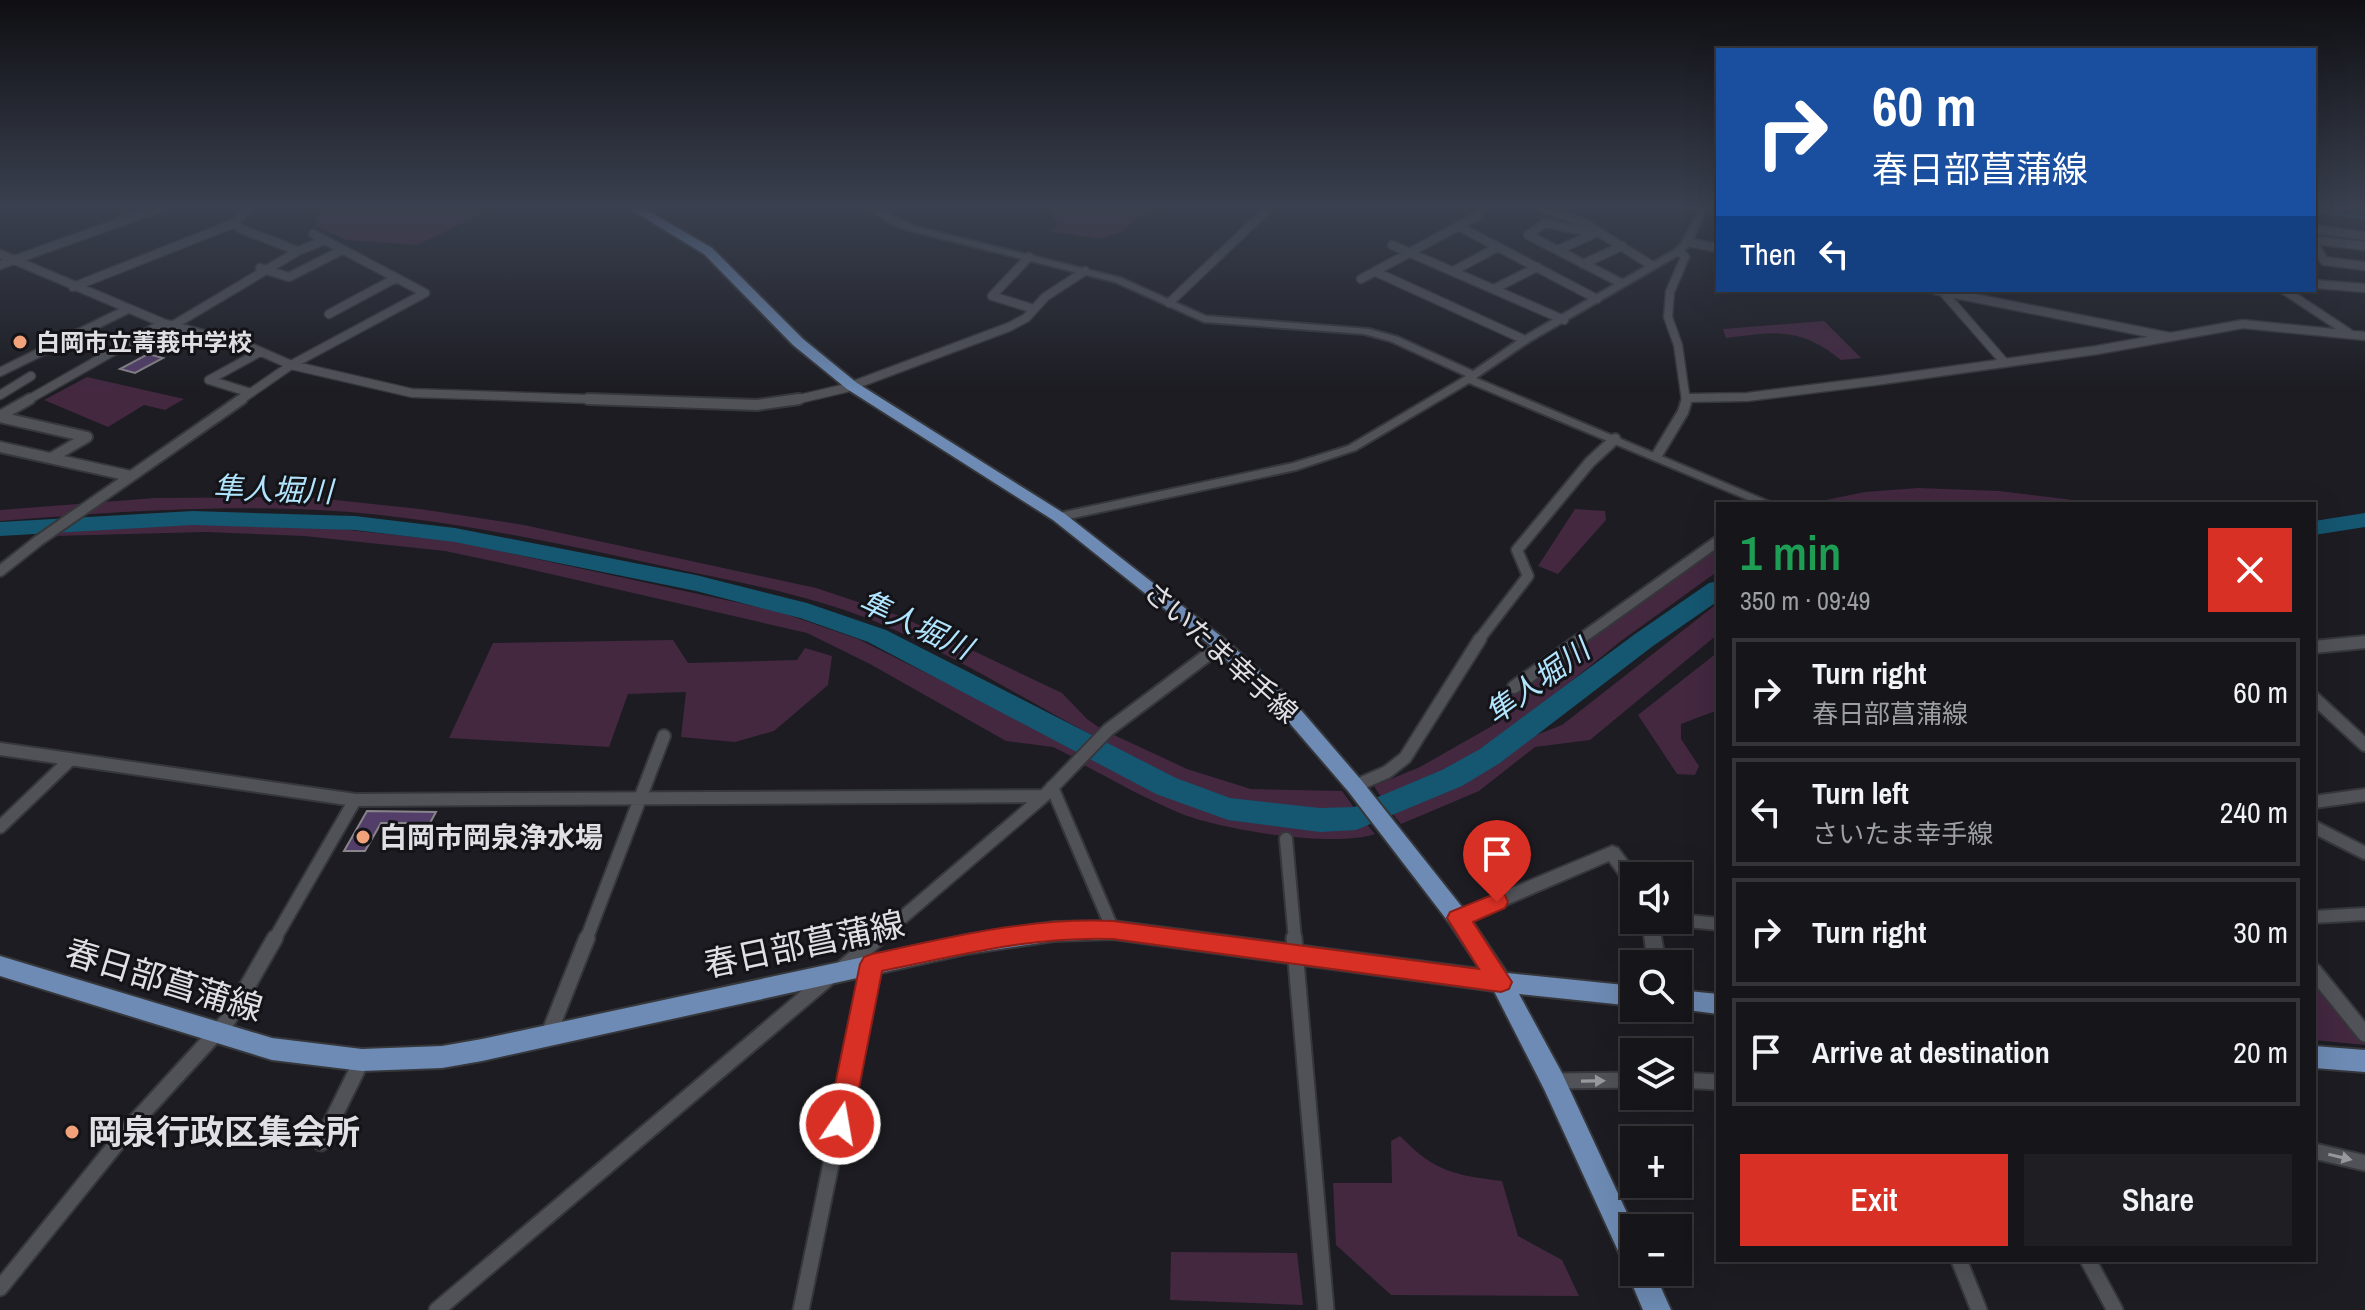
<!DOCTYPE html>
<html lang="en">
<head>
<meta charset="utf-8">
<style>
	:root { --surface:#15151a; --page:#1e1e23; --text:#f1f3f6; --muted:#9d9fa2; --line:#343439; --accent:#d93025 }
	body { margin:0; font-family:"Archivo Narrow","Noto Sans JP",sans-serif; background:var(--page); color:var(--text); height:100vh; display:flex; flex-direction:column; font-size:30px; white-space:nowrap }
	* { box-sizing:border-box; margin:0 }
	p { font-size:26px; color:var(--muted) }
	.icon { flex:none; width:44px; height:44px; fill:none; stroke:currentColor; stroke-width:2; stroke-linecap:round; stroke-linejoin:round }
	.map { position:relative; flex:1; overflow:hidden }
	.side { position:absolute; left:1716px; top:502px; width:600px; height:760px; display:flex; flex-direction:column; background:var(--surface); border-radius:0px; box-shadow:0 8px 32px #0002,0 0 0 2px var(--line) }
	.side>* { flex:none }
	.hud { position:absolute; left:1716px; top:48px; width:600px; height:244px; border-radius:0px; box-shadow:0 8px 32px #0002,0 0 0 2px var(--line); background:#1a4fa0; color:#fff; overflow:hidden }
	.fabs { position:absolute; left:1620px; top:862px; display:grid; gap:16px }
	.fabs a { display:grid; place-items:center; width:72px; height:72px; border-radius:0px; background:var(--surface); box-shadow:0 8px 32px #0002,0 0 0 2px var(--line); font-size:40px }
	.pin { position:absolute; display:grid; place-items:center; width:68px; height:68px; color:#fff; margin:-82px -34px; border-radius:50% 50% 50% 0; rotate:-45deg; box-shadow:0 0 8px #0007 }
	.pin .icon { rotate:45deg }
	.me { position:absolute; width:88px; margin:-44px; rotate:12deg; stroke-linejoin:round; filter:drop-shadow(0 0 6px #0008) }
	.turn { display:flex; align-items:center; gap:28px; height:168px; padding:0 24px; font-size:36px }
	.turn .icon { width:104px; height:104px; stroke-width:2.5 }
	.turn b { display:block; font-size:56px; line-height:68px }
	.then { display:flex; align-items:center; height:76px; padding:0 24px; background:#0003; gap:16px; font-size:30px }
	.round { display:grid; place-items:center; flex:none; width:84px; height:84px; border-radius:0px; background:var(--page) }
	.head { display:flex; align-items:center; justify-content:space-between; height:136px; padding:0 24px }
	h1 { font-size:48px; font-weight:600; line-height:60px; color:#1e9e55 }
	.action { display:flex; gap:16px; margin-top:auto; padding:16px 24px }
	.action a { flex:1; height:92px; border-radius:0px; background:var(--accent); color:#fff; font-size:32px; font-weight:600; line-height:92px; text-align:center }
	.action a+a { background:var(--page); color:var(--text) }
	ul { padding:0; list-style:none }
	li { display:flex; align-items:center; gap:24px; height:108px; margin:0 16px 12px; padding:0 8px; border:4px solid var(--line); border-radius:0px }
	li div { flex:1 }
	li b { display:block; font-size:30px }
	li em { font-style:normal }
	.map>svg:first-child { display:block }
</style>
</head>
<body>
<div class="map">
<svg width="2365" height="1310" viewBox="0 0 2365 1310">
	<rect width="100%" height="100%" fill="#1c1c22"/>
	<path fill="#432840" d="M318 207H497L417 245 346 240 316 226Z
		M1046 207H1174L1138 217 1123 231 1100 239 1049 231 1058 224Z
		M1824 321 1861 358 1841 360C1799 326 1776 332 1726 338L1723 329Z
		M87 377 184 399 165 410 144 405 108 427 44 400Z
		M1918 488 1999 491 2106 504H1806L1865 492Z
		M307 497 420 509 524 525 816 588 900 616 1062 693 1087 719 1100 728 1093 736C1021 697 950 653 874 621 805 593 731 581 658 565 539 539 418 513 295 509 197 506 98 513 0 521V510L155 498Z
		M1575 509 1605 511 1606 520 1558 574 1538 566Z
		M177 524 320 527 454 541 777 611 858 639 1079 749 1071 756 1053 747 1006 741 870 664 807 633 520 567 445 551 304 536 206 532 54 536 61 530Z
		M1718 546V571L1621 641 1496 742 1453 766 1381 797 1374 786 1420 767 1492 726 1511 695Z
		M1718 603V634L1590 740 1535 747 1479 791 1401 824 1391 812 1452 789 1504 760 1526 739 1562 725Z
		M673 640 688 663 797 660 805 648 832 656 828 685 774 731 735 742 681 737 686 692 628 694 609 747 449 738 493 643Z
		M1718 652V710L1681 724V739L1699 766 1695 775 1677 774 1638 715Z
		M1114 735 1187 769 1251 789 1342 791 1355 809C1296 825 1199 797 1147 769 1132 761 1121 750 1105 743Z
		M1091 755C1160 789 1225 819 1303 824 1324 826 1344 827 1365 822L1375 834C1335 848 1222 830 1182 814 1148 800 1116 782 1084 765Z
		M2322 989 2365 1044V1045L2314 1040V990Z
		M1400 1136C1435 1172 1454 1175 1502 1181L1518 1236 1562 1260 1579 1296 1391 1295 1336 1245 1333 1183H1392L1391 1141Z
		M1171 1252 1297 1253 1303 1305 1170 1300Z"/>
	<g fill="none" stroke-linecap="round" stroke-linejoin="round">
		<path stroke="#155670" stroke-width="3" d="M2314 211 2365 218"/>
		<path fill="#155670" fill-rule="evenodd" d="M193 511 355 516 455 528 696 575 807 603 886 630 1176 778 1230 798 1320 808 1354 807 1442 770 1480 749 1635 634 1709 583 1718 581V601L1653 646 1500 763 1462 786 1356 830 1320 832 1228 820 1156 794 868 642 800 618 696 591 455 542 355 530 193 525 0 536V522Z
			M2365 513V527L2314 535V521Z"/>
	</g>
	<path fill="#533e69" stroke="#87848a" stroke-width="2" d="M148 354 163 358 135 373 120 369Z
		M367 811 436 812 430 823H381L365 851H344Z"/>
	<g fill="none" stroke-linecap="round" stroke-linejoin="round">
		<g stroke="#36373b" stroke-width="11">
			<path id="minor-far3" d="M1540 207 1584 223 1651 265
				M1458 226 1597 299
				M2314 229 2365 236
				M1594 233 1545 223 1528 235 1621 283
				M2314 240 2365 246
				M1687 242 1718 248
				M2314 242 2324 261 2365 266
				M1392 245 1564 320
				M1558 250 1593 234
				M298 251 325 240
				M1679 251 1685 257 1670 292 1668 317 1678 345 1686 401
				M0 254 163 323 248 346 291 365 412 393 645 401
				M1029 257 992 296 1034 309
				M1583 264 1622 246
				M0 265 162 207
				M260 268 289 277 342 250
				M1453 271 1498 247
				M1376 272 1525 340
				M1361 279 1477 216 1483 207
				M2314 284 2365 288
				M73 287 235 223 248 207
				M1494 289 1537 267
				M1935 290 2170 337
				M2284 290 2349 333
				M1942 291 2005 363
				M1169 303 1270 207
				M329 314 396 278
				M172 326 298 251 241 229 235 223
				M0 372 126 310
				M251 393 209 380 260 352
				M0 395 31 376
				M1687 398 1747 397 1883 380 2097 350 2243 324 2365 336
				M26 401 163 323
				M239 401 291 365 425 293 313 234
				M791 401 846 388 1009 327 1026 318 1045 297 1085 271"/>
		</g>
		<g stroke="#36373b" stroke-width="14">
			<path id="minor-far2" d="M588 399 757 405 799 399
				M0 416 30 399
				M0 417 87 437 51 458
				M0 447 130 476
				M1657 455 1683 412 1687 399
				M0 571 38 541 242 399
				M1478 641 1528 576 1517 550 1590 462 1615 439
				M1578 641 1718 541"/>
		</g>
		<g stroke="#36373b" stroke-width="16">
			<path id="minor-far1" d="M2314 647 2365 642
				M1514 687 1581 639
				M2314 698 2365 745
				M0 749 355 800 1044 796
				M1355 786 1387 772 1405 758 1480 639
				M1052 787 1113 930
				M2314 802 2365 795
				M0 827 71 759
				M2314 827 2365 853
				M1286 839 1295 940
				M2314 917 2365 914
				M1678 920 1718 924
				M274 940 355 800
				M586 940 664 736
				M876 940 1044 796 1108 730 1221 645"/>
		</g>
		<g stroke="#36373b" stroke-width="19">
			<path id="minor" d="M1294 938 1326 1310
				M844 967 878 938
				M2314 971 2365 1034
				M548 1036 587 938
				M1678 1080 1718 1082
				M1553 1081 1634 1080
				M321 1143 362 1060
				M2314 1151 2365 1163
				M1959 1260 1979 1310
				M2088 1260 2115 1310
				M0 1288 131 1126 228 1020 275 938
				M437 1310 827 979
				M801 1310 872 964"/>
		</g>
		<g stroke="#36373b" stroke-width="4">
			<path id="tertiary" d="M865 207C883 207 900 221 917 227L1121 278 1206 316 1369 329 1398 337 1473 371 1521 338 1676 249 1681 244 1700 207H1708L1690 245 1682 253 1529 342 1476 378 1775 504H1758L1469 383 1356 450 1296 470 1059 521 1055 520 1053 517 1055 514 1059 513 1293 463 1348 446 1466 376 1390 341 1364 334 1204 322 1115 282 911 231 893 225Z
				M1612 846 1618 848 1639 876H1634V889L1628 887 1609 861 1464 923 1458 925 1452 923 1450 918 1452 913Z
				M1642 920H1658L1666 964H1648Z"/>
		</g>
		<g stroke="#36373b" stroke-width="4">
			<path id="primary" d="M627 207H641L712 248 803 339 857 383 1065 514 1227 641 1294 702 1362 781 1466 912 1507 973 1634 986V1006L1519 994 1562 1073 1634 1228V1272H1654L1671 1310H1643L1627 1272 1628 1268 1625 1266 1544 1089 1494 991 1113 939 1054 941 966 954 482 1061 442 1068 362 1071 272 1060 0 976V956L272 1038 362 1049 442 1046 482 1039 966 935 1054 922 1113 921 1480 969 1450 924 1348 791 1280 712 1215 649 1053 520 847 389 793 345 704 254Z
				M1678 990 1718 994V1014L1672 1008H1678Z
				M2314 1046 2365 1050V1072L2314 1068Z"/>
		</g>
		<use href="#minor-far3" stroke="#515258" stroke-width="8"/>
		<use href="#minor-far2" stroke="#515258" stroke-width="10"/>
		<use href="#minor-far1" stroke="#515258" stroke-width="12"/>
		<use href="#minor" stroke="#515258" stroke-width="15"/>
		<use href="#tertiary" fill="#515258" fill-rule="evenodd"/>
		<use href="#primary" fill="#6d8bb4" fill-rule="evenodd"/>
	</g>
	<defs><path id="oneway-solid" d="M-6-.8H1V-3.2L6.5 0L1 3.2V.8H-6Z" transform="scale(2)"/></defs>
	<g fill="#98999e">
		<use href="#oneway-solid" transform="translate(1593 1081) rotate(-1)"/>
		<use href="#oneway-solid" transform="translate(2340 1157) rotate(13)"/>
	</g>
	<linearGradient id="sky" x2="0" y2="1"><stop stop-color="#0f0f13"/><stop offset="0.53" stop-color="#3a404f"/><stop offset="1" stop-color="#3a404f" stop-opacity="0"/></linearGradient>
	<rect width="2365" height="390" fill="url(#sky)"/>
	<path fill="#d93025" stroke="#8d1f18" stroke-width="2" d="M1497 893 1505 895 1508 902 1505 908 1473 922 1512 982 1509 989 1501 992 1113 939C1033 936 959 955 882 971L852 1124 848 1133 840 1136 831 1133 827 1124 860 964 864 957 872 954C952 937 1030 917 1113 921L1479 969 1447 918 1450 912Z"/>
	<g fill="#f1a27b" stroke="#131318" stroke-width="3">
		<circle cx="20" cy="342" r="8"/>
		<circle cx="363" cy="837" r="8"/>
		<circle cx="72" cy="1132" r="8"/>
	</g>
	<g text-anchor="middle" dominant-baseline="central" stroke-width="6" stroke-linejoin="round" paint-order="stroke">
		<g font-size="24" font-weight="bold" fill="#e0e0e4" stroke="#131318" text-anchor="start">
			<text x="36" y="342">白岡市立菁莪中学校</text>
		</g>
		<g font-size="28" fill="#e0e0e4" stroke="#131318">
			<text transform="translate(1221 652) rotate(42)">さいたま幸手線</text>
		</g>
		<g font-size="28" font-weight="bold" fill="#e0e0e4" stroke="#131318" text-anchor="start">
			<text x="379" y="837">白岡市岡泉浄水場</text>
		</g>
		<g font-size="30" font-style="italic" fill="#b1e5fe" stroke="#131318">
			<text transform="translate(273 489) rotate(2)">隼人堀川</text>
			<text transform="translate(916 624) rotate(25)">隼人堀川</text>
			<text transform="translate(1537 681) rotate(-36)">隼人堀川</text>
		</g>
		<g font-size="34" fill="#e0e0e4" stroke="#131318">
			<text transform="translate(804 944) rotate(-12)">春日部菖蒲線</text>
			<text transform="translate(164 980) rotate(17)">春日部菖蒲線</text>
		</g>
		<g font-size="34" font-weight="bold" fill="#e0e0e4" stroke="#131318" text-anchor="start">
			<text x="88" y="1132">岡泉行政区集会所</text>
		</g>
	</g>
</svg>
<div class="fabs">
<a><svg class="icon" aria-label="sound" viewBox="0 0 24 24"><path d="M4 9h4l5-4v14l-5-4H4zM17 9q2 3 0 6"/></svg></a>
<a><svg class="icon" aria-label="search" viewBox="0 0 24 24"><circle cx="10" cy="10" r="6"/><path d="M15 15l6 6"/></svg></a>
<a><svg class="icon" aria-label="layers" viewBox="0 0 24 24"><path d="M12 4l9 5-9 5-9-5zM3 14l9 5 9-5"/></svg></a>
<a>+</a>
<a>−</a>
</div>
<div class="pin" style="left:1497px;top:902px;background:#d93025"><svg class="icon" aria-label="arrive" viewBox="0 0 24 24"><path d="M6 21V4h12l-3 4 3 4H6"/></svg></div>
<svg class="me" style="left:840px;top:1124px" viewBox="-20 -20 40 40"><circle r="17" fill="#d93025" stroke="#fff" stroke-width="3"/><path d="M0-11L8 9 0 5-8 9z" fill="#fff"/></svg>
<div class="hud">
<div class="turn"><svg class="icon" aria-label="right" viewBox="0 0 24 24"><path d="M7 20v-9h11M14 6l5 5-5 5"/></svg><div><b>60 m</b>春日部菖蒲線</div></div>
<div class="then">Then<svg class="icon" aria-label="left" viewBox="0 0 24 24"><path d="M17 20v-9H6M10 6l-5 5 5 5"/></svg></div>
</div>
<section class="side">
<div class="head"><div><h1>1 min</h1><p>350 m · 09:49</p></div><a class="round" style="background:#d93025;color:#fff"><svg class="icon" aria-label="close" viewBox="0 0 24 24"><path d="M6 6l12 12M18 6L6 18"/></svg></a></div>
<ul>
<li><svg class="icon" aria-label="right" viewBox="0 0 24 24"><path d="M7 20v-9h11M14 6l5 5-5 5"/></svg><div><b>Turn right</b><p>春日部菖蒲線</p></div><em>60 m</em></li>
<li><svg class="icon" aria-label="left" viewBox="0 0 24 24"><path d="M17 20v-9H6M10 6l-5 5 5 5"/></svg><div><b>Turn left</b><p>さいたま幸手線</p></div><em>240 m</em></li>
<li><svg class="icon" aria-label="right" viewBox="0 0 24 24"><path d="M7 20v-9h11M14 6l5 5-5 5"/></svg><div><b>Turn right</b></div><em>30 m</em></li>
<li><svg class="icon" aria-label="arrive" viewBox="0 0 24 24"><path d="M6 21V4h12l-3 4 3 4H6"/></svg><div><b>Arrive at destination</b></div><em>20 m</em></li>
</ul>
<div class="action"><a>Exit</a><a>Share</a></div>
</section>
</div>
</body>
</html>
